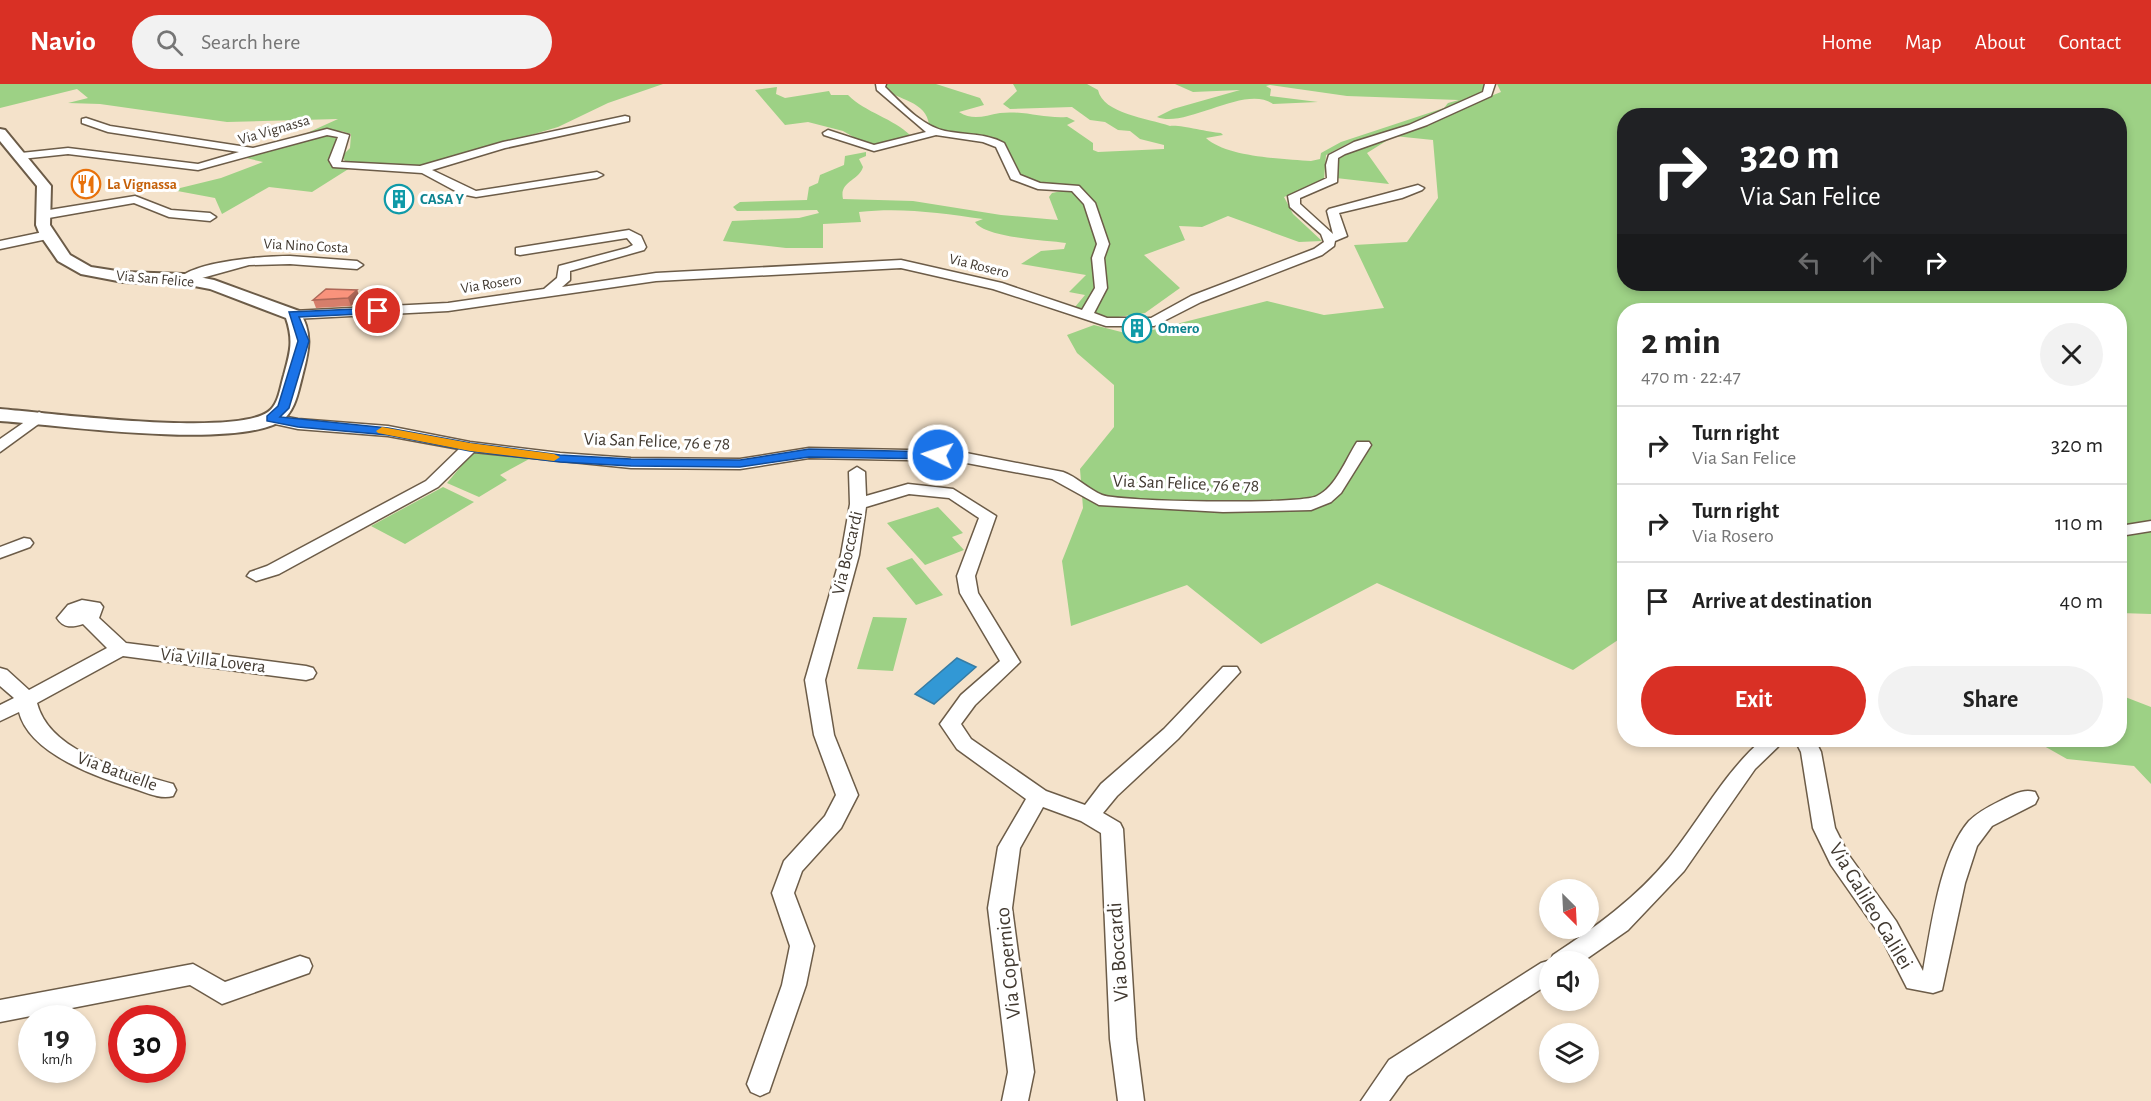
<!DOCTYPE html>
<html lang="en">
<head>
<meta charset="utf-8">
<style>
	:root { --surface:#fff; --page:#f2f2f2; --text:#222; --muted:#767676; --line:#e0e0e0; --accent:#d93025 }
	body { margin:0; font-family:"Alegreya Sans",sans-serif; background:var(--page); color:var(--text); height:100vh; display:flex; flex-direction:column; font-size:22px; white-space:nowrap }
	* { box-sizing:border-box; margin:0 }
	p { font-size:20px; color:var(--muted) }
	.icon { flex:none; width:33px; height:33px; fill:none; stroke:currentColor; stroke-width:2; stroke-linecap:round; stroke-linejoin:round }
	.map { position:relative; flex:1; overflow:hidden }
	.drawer { position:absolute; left:1617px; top:219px; width:510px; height:444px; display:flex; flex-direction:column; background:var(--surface); border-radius:24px; box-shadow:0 3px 9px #0003 }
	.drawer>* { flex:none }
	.hud { position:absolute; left:1617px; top:24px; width:510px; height:183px; border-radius:24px; box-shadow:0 3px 9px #0003; background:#202124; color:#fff; overflow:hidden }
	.needle { width:39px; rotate:156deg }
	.tools { position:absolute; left:1539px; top:795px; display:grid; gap:12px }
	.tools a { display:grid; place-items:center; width:60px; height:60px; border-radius:50%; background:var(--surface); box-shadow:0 3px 9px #0003; font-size:30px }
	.speed { position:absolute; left:18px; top:921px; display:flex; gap:12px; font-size:30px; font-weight:700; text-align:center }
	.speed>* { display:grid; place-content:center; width:78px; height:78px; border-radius:50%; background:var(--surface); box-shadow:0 3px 9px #0003; line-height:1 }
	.speed small { font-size:15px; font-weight:400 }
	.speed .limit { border:9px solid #d22; background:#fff; color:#111 }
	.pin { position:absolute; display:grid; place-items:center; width:51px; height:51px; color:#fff; margin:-26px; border:3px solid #fff; border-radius:50%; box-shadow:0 2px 6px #0007 }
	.me { position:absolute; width:66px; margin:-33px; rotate:274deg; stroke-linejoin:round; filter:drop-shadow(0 0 4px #0008) }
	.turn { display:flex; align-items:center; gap:21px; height:126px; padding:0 24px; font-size:27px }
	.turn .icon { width:78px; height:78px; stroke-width:2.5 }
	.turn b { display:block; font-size:42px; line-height:51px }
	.lanes { display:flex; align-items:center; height:57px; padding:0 24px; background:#0003; justify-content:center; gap:30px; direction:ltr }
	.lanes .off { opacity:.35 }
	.round { display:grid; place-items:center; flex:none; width:63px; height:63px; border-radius:32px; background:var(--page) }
	.summary { display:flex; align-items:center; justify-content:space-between; height:102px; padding:0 24px }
	h1 { font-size:36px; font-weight:600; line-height:45px }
	.cta { display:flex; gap:12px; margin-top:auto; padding:12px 24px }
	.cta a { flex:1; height:69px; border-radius:36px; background:var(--accent); color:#fff; font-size:24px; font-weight:600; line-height:69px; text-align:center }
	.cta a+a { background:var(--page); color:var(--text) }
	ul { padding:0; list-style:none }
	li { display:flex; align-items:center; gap:18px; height:78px; padding:0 24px; border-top:2px solid var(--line) }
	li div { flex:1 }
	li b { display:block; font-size:22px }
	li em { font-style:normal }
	header { display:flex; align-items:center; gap:36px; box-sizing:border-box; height:84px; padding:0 30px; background:var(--accent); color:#fff }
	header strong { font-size:28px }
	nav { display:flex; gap:33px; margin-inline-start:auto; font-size:21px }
	.search { width:420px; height:54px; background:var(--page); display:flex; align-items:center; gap:15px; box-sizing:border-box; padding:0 21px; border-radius:33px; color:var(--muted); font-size:22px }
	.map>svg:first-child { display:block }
</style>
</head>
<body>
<header>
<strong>Navio</strong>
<div class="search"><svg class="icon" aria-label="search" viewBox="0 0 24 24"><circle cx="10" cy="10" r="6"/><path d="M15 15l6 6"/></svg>Search here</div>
<nav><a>Home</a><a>Map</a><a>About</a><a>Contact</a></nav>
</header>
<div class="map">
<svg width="2151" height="1017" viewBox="0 0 2151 1017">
	<rect width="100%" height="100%" fill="#f4e2ca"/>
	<path fill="#9dd185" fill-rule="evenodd" d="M0 0H663L608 19 558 43 419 84 346 79 342 72 350 64 351 50 341 47 307 49 338 35 227 38 100 20 68 19 88 14 77 5 0 24Z
		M885 0H936L980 14 984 21 959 28C973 37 984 32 1000 29 1023 26 1045 35 1067 33L1075 37 1067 41 1093 59V66L1098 68 1164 65V61L1140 55 1130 47 1118 46 1105 38 1090 36 1072 23 1010 25 1003 20 1017 7 1013 0H1087L1098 6C1103 30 1148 34 1170 42 1178 40 1207 48 1221 49L1223 51 1206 54C1226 73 1283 75 1311 77L1320 75 1321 69 1341 58 1444 24 1448 19 1459 16 1347 12 1270 1 1266 2 1271 5 1270 12 1318 18 1273 20C1245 0 1186 45 1157 33L1173 25 1240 6 1193 8 1175 0H1484L1482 9 1399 46 1349 59 1326 71 1324 96 1284 113 1293 130 1322 157 1299 158 1228 132 1202 143 1179 142 1185 156 1144 171 1180 204 1145 229 1105 235 1075 223 1085 211 1069 208 1086 191 1021 180 1041 167 1064 165 1066 159C1045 156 986 154 975 138L983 135C941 129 901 123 859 128L861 138 823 140V164H786L723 157 732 137 799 134 819 129 817 126 737 127 733 123 740 118 807 116 809 103 818 99 820 91 844 81 845 72 866 68V72L859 75 863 83C859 97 839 97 843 115L913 117 1001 131 1058 136 1049 113 1052 109 1071 105C1093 120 1095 152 1102 177 1110 166 1108 154 1102 142 1099 135 1098 127 1095 120 1080 90 1049 108 1025 96 1012 89 1010 67 1000 58 991 50 950 48 936 46L929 41C927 17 897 16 883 4L887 2Z
		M1497 0H2151V530L2120 529V226H1624V552L1573 586 1377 499 1261 560 1187 501 1071 542 1062 477 1083 424 1080 385 1114 343V301L1077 269 1067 251 1094 241 1133 251 1267 217 1324 231 1384 224 1354 161 1407 158 1438 114 1433 56 1394 52 1367 69 1389 100 1336 94V73L1501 8ZM1624 32H2120V200H1624Z
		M777 3 776 10 785 14 829 7 831 11H848C866 29 893 34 911 52L880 61 869 62 843 47 808 38 785 41 755 6Z
		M332 51 337 54 329 80 350 84 312 108 269 103 222 130 215 114 172 106 221 94 263 78 246 74 310 53Z
		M473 368 531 374 500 391 507 396 479 413 447 399Z
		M443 403 474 418 405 460 371 442Z
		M938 423 963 449 952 453 964 466 925 481 887 439Z
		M912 474 943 511 916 521 886 484Z
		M873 533 907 534 893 587 857 585Z
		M2120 611 2151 623V700L2134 682 2067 675 2037 658 2120 656Z"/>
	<path fill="#3298d5" stroke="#367ca4" stroke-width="1.5" d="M957 574 976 583 934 620 915 610Z"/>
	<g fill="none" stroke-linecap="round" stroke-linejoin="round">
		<g stroke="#6c5c48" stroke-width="3">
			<path id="minor" d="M876 0H886L885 3C901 19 922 42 945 47 965 51 985 49 1004 59L1020 91 1040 99 1079 102 1095 119 1109 160 1104 174 1107 204 1094 229 1107 234H1151L1191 212 1314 165 1324 158 1321 150 1290 123 1288 112 1327 94 1326 81 1329 71 1354 58 1409 41 1483 8 1485 0H1495L1491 12 1427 41 1345 70 1338 74 1337 98 1300 114V120L1333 150 1327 127 1329 125 1418 101 1424 104 1422 106 1402 114 1339 129 1347 152 1335 157 1334 162 1322 171 1201 218 1154 242H1106L993 205 901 184 656 197 448 227 293 235 286 231 293 227 448 219 544 205 557 194 559 182 627 164 633 161 627 154 520 171 516 170V164L629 146 641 152 646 163 644 166 570 187V196L562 203 656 189 901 176 1002 199 1082 226 1095 204 1092 174 1097 160 1084 120 1072 107 1038 105 1011 95 996 63 983 58 936 51 874 67 824 51 823 49 828 46 874 61 926 48 877 6Z
				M625 32 629 33V37L505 64 432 86 476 107 597 88 603 91 597 94 476 113 461 110 422 89 333 83 329 76 338 53 327 51 198 86 68 70 21 75 16 72 21 69 68 64 198 80 239 68 108 48 82 39V35L86 34 110 42 253 64 327 45 349 51 341 78 420 82 503 58Z
				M135 112 171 126 210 129 216 133 210 137 169 133 134 119 43 135 37 131 43 127Z
				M48 147 54 151 52 154 0 165V157Z
				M290 172 357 177 363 181 357 185 290 180 249 181 184 199 178 195C196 177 263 172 290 172Z
				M39 328 44 330 47 333 44 336 0 368V355Z
				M271 330 298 335 388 342 470 358 560 369 631 374 740 375 809 364 956 367 1063 388C1077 393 1088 405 1102 411 1119 418 1301 421 1317 412 1336 403 1346 375 1357 358H1369L1371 361 1341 409 1331 418 1311 426 1223 428 1099 421 1052 395 956 377 809 374 740 385 631 384 474 368 438 403 279 490 256 497 247 492 250 488 267 482 426 397 459 365 388 352 298 345 266 338 263 335 266 332Z
				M857 383 865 388 866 412 908 400 953 405 996 432 975 492 978 509 1020 578 975 621 961 640 971 655 1046 707 1085 721 1101 700 1164 645 1223 583H1237L1240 588 1178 655 1117 712 1103 729 1120 739 1123 745 1136 955 1144 1017H1118L1110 955 1101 749 1081 737 1043 723 1020 764 1012 824 1034 988 1028 1017H1002L1008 988 988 824 998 763 1026 715 957 665 940 640 961 611 1000 577 960 509 957 492 979 434 949 414 909 410 866 423 859 471 825 596 834 651 858 711 841 744 802 787 794 809 814 862 806 901 769 1008 760 1012 751 1008 747 1000 782 901 790 862 772 809 784 777 825 732 836 711 814 651 805 596 841 471 850 420 849 388Z
				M2151 437V447L2120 452V442Z
				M24 454 30 455 33 459 30 463 0 474V463Z
				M82 516 100 519 103 523 99 534 126 559 306 582 313 584 316 589 313 594 306 596 123 572 37 619C50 670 128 687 173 700L176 706 173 712C160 716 145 708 132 704 96 693 29 669 19 628L0 637V621L14 614 0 602V584L7 586 29 606 107 564 83 540C73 543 64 545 57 534L68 521Z
				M1762 656H1785L1755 685 1684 787 1628 846 1582 878H1550V899L1407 992 1389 1017H1361L1389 976 1541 879 1551 876 1553 871C1597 842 1635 815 1669 774 1701 734 1724 689 1762 656Z
				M1795 656H1815L1821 668 1835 744 1848 770 1896 837 1923 887C1931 844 1940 770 1969 737 1979 727 1992 721 2004 715 2015 710 2023 705 2035 708L2038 714 2035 720 1992 742 1977 762 1965 799 1942 906 1933 909 1907 904 1880 851 1831 781 1813 744 1801 668Z
				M300 872 309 875 312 882 309 889 222 920 190 901 0 938V916L193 880 225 898Z"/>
		</g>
		<g stroke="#6c5c48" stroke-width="4">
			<path id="tertiary" d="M0 45 5 46 51 102 50 141 70 171 91 183 123 188 184 190 214 196 299 227C314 250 308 269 302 293 298 308 295 328 281 337 233 366 60 341 0 337V325C50 329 232 353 268 328 279 320 280 304 284 291 290 269 294 257 286 234L210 205 184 200 123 198 81 190 58 177 40 151 36 141 37 102 0 57Z"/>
		</g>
		<use href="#minor" fill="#fff" fill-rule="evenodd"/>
		<use href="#tertiary" fill="#fff" fill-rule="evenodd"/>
	</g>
	<path fill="#d67e6b" d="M357 206 360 214 351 222 316 224 313 216Z"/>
	<path fill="#ae6757" d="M357 206 360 214 351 222 348 214Z"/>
	<path fill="#f9937c" stroke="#ae6757" stroke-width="1.5" d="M326 205 357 206 348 214 313 216Z"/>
	<path fill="#1a73e8" stroke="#114b97" stroke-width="1.5" d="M378 224 383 227 382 229 299 233 309 257 289 324 280 333 388 344 470 359 560 371 631 375 740 376 809 365 938 368 944 371 938 375 809 373 740 383 631 382 560 378 470 367 388 351 298 343 267 337V332L278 322 298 257 289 228Z"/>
	<path fill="#f59e0b" d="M382 343 470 359 554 370 560 373 554 377 470 367 378 349 376 347Z"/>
	<defs>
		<g id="restaurant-ring" transform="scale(1.5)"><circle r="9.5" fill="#fff" stroke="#e8710a" stroke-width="1.5"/><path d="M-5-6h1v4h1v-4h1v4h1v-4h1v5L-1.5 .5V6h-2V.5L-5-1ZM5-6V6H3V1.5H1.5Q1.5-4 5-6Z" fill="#e8710a"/></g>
		<g id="building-ring" transform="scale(1.5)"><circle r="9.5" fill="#fff" stroke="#0f9aa8" stroke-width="1.5"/><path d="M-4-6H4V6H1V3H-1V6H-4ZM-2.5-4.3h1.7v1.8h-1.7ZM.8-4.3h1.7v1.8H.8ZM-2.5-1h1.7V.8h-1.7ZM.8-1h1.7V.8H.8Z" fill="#0f9aa8"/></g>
	</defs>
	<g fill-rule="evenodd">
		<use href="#restaurant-ring" x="86" y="100"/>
		<use href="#building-ring" x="399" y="115"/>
		<use href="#building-ring" x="1137" y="244"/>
	</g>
	<g text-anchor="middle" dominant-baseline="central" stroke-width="6" stroke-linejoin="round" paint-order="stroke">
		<g font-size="15" fill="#413930" stroke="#fff">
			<text transform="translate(274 46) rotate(-16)">Via Vignassa</text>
			<text transform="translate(306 162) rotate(3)">Via Nino Costa</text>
			<text transform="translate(979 182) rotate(14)">Via Rosero</text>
			<text transform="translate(155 195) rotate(5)">Via San Felice</text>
			<text transform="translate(491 200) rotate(-9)">Via Rosero</text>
		</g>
		<g font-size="15" font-weight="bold" fill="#c56008" stroke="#fff" text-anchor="start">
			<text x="107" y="100">La Vignassa</text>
		</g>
		<g font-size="15" font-weight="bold" fill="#0d838f" stroke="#fff" text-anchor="start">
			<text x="420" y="115">CASA Y</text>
			<text x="1158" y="244">Omero</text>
		</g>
		<g font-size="18" fill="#413930" stroke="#fff">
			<text transform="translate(657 358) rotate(2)">Via San Felice, 76 e 78</text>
			<text transform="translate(1186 400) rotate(2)">Via San Felice, 76 e 78</text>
			<text transform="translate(848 469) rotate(-77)">Via Boccardi</text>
			<text transform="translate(213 577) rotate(7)">Via Villa Lovera</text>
			<text transform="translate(117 688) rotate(20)">Via Batuelle</text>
		</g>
		<g font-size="21" fill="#413930" stroke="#fff">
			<text transform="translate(1871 822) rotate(59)">Via Galileo Galilei</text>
			<text transform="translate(1118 868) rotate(-94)">Via Boccardi</text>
			<text transform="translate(1008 879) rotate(-96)">Via Copernico</text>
		</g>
	</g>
</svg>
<div class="tools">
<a><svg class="needle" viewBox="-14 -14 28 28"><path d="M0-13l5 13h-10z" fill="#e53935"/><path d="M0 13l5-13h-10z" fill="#767676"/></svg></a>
<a><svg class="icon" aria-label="sound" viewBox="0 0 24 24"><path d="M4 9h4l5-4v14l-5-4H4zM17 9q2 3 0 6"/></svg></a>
<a><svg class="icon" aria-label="layers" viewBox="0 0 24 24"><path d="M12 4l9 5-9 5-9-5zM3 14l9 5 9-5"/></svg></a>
</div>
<div class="speed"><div>19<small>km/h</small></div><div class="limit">30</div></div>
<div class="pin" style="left:378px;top:227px;background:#d93025"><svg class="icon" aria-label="arrive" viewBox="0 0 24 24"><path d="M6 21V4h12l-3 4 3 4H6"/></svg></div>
<svg class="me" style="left:938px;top:371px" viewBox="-20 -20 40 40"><circle r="17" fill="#1a73e8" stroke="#fff" stroke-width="3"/><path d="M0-11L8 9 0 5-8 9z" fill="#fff"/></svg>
<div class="hud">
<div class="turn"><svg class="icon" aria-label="right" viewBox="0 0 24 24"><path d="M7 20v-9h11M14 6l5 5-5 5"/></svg><div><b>320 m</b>Via San Felice</div></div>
<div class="lanes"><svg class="icon off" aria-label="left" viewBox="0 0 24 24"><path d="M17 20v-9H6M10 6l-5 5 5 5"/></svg><svg class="icon off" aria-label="ahead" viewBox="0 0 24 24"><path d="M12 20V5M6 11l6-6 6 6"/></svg><svg class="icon" aria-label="right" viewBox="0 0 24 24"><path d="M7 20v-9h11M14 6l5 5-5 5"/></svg></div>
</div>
<section class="drawer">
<div class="summary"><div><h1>2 min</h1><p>470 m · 22:47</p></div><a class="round"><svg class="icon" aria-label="close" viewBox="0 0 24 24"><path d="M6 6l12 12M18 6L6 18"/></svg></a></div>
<ul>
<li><svg class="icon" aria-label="right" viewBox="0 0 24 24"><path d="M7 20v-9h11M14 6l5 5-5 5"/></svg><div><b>Turn right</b><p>Via San Felice</p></div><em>320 m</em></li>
<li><svg class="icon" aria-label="right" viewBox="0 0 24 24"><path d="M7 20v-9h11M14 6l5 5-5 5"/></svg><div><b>Turn right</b><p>Via Rosero</p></div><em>110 m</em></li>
<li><svg class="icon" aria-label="arrive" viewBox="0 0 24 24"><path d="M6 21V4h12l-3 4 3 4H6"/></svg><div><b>Arrive at destination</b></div><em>40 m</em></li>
</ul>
<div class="cta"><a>Exit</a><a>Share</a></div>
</section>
</div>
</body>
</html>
